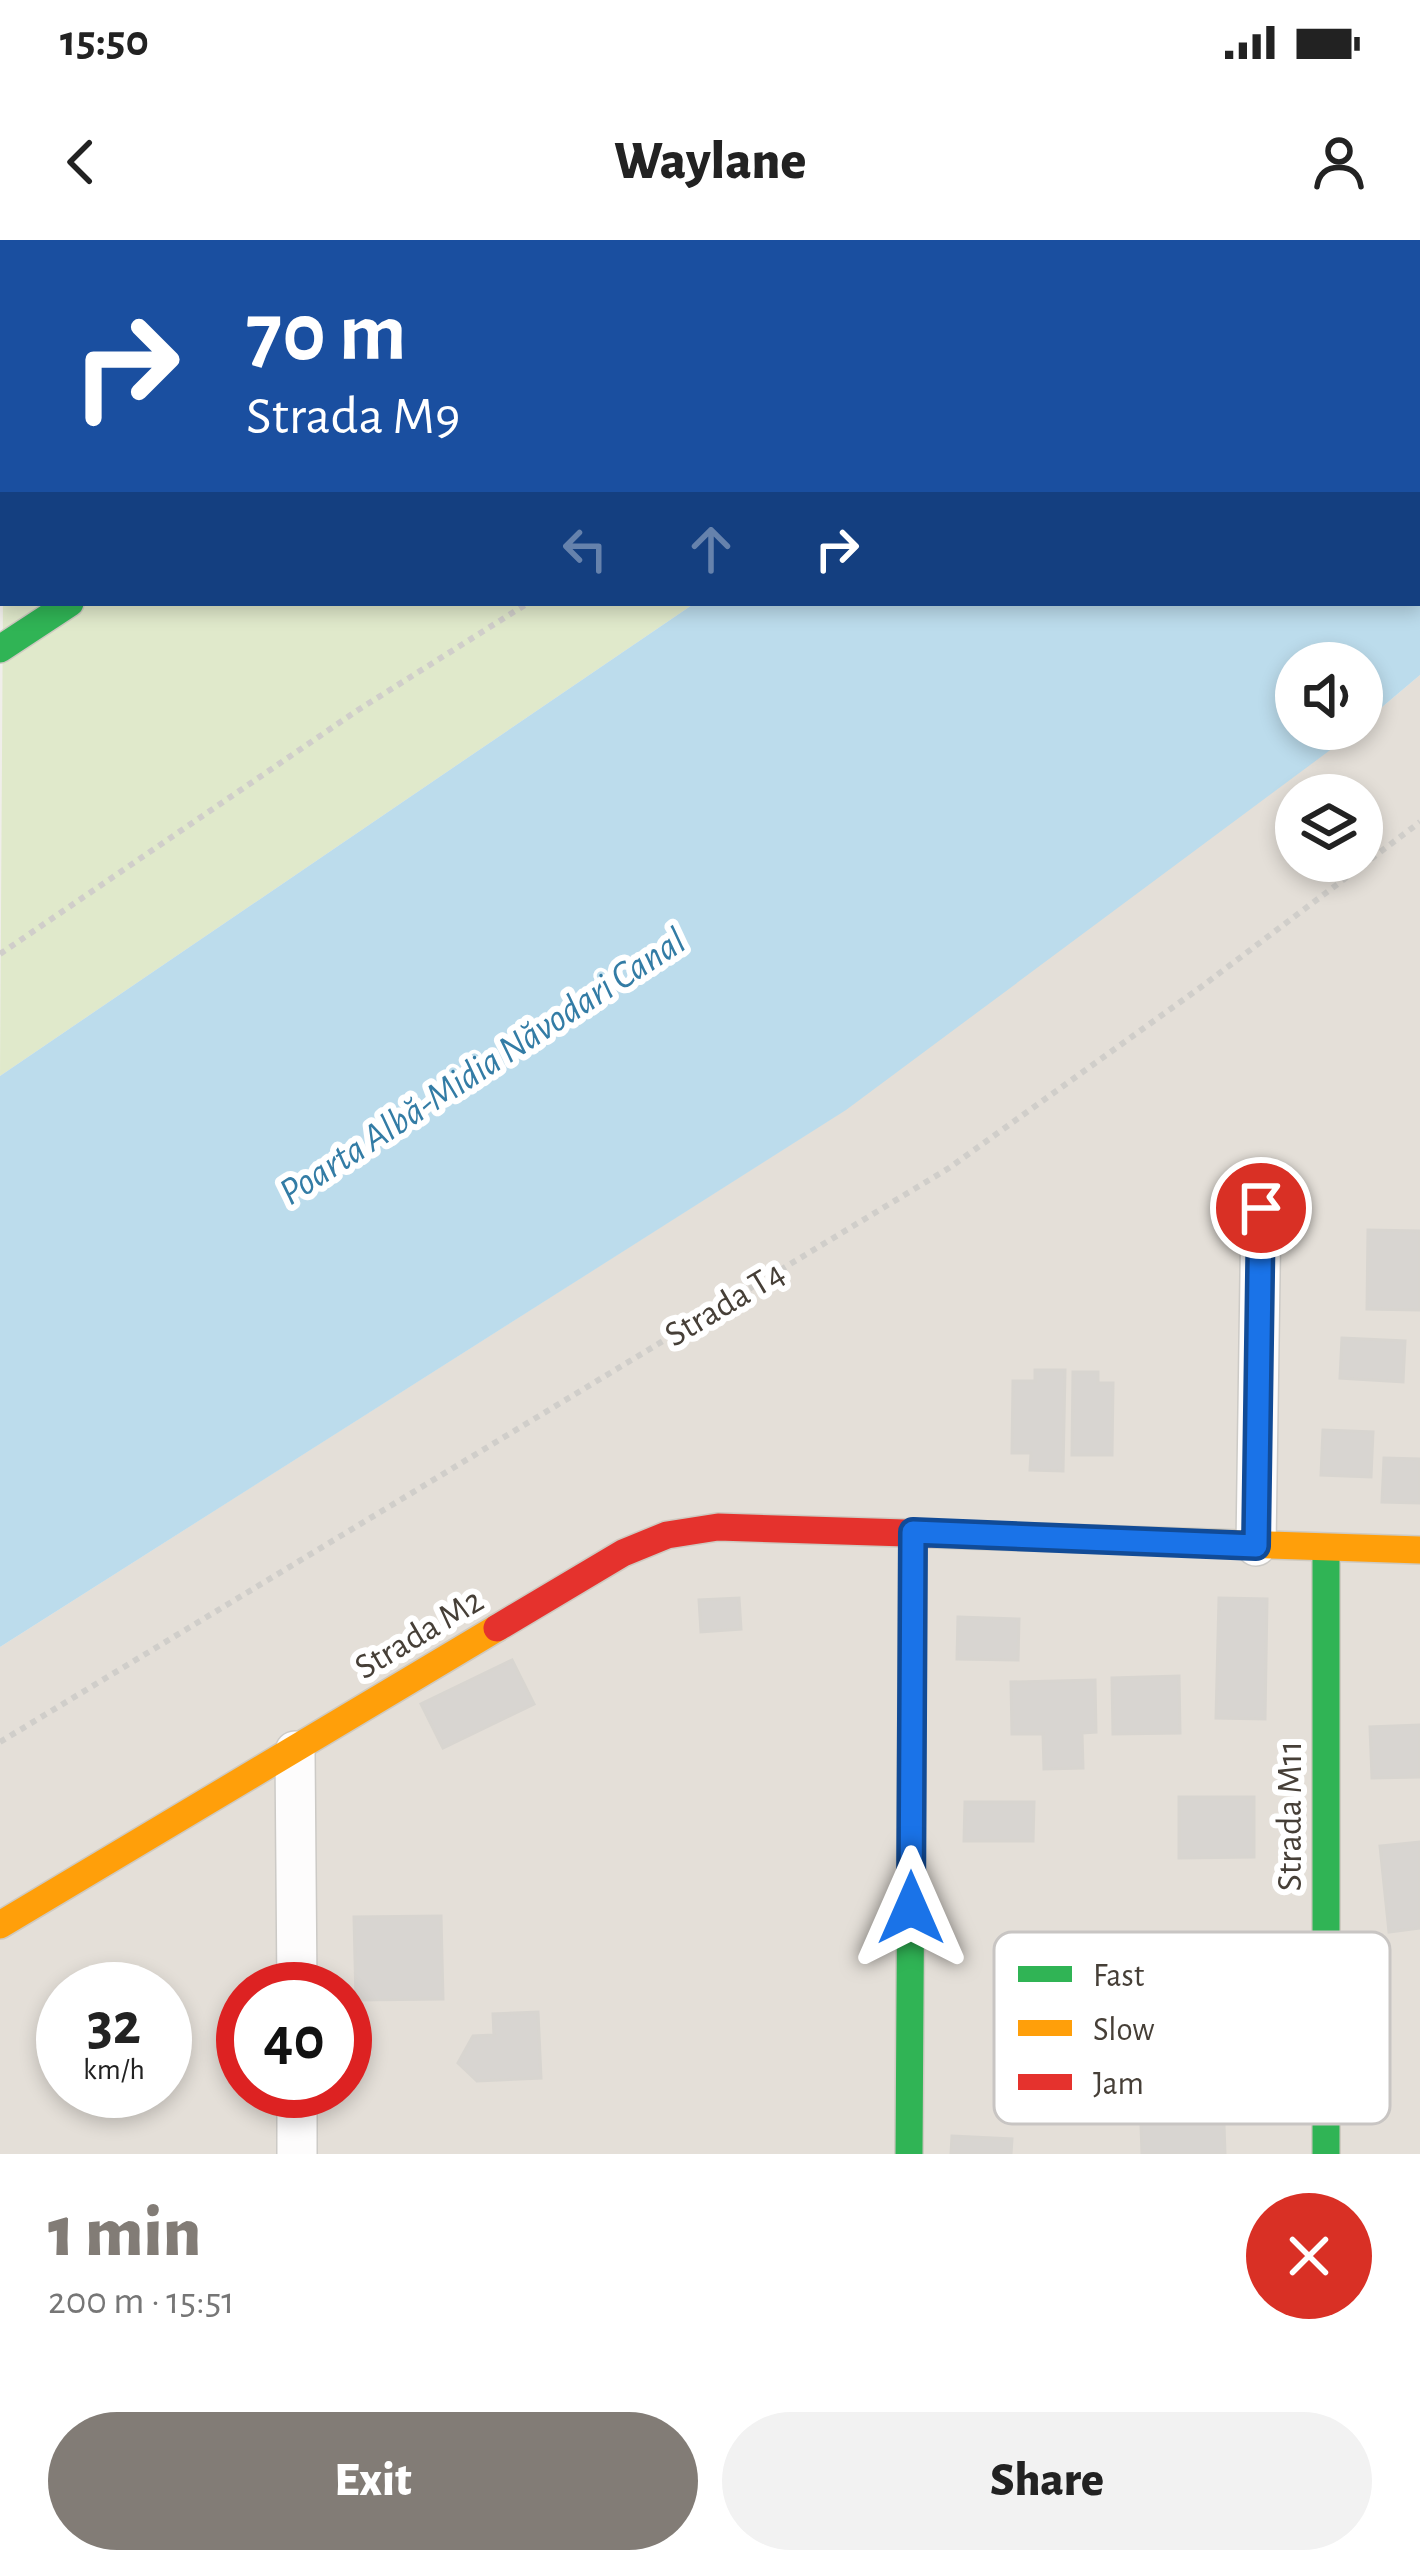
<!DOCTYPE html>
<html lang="en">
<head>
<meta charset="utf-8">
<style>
	:root { --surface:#fff; --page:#f2f2f2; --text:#222; --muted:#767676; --accent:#827c76 }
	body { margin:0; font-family:"Alegreya Sans",sans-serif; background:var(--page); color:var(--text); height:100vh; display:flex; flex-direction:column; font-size:45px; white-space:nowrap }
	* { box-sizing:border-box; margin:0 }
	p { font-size:39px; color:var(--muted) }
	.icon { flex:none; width:66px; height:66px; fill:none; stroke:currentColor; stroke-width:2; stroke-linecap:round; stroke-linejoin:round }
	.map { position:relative; height:1914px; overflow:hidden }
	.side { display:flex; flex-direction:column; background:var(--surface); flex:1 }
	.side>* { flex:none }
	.hud { position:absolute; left:0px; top:0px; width:1422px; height:366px; box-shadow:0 6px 18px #0003; background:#1a4fa0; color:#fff; overflow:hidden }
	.tools { position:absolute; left:1275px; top:402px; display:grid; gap:24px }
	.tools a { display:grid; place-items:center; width:108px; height:108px; border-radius:50%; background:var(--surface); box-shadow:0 6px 18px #0003; font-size:60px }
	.speed { position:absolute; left:36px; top:1722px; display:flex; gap:24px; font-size:60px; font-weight:700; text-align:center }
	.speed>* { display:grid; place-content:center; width:156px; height:156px; border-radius:50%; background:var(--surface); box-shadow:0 6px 18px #0003; line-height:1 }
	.speed small { font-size:30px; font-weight:400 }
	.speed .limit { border:18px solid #d22; background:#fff; color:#111 }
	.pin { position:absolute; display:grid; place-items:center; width:102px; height:102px; color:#fff; margin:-51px; border:6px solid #fff; border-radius:50%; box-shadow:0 3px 12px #0007 }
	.me { position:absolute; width:132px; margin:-66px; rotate:0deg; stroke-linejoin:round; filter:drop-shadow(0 0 9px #0008) }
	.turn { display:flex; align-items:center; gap:42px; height:252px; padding:0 48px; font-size:54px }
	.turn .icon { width:156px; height:156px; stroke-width:2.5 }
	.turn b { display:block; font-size:84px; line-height:102px }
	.lanes { display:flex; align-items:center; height:114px; padding:0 48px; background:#0003; justify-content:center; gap:60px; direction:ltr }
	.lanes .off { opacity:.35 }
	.round { display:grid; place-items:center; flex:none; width:126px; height:126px; border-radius:63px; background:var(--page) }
	.head { display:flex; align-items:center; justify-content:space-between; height:204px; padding:0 48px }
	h1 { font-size:72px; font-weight:800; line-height:90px; color:var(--accent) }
	.primary-button { display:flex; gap:24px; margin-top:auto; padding:24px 48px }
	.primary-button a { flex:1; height:138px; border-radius:72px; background:var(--accent); color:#fff; font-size:48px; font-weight:800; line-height:138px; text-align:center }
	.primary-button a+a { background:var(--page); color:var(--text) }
	.status { display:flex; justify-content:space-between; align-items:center; height:84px; padding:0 60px; background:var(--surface); direction:ltr }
	.status svg { height:33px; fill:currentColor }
	header { display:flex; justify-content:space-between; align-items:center; height:156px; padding:0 48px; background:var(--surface); font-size:54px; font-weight:800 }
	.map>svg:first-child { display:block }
</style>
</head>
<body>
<div class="status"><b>15:50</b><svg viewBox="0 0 49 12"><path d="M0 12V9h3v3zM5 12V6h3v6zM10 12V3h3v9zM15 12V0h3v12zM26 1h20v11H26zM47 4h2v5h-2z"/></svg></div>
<header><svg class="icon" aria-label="back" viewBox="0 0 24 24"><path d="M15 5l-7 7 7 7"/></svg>Waylane<svg class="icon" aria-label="person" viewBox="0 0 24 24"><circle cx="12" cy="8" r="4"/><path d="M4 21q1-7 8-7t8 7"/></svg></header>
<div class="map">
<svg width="1420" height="1914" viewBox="0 0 1420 1914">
	<rect width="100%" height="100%" fill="#f0eeea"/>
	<path fill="#e4dfd8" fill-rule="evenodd" d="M1420 435V1914H0V1407L845 870 1356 489H1362V484ZM1296 555H1362V621H1296ZM63 1749H165V1851H63ZM243 1749H345V1851H243Z"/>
	<path fill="#e0e9cb" d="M549 0H1228L544 3Z
		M3 356V363H695L0 836Z"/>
	<path fill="#bcdcec" d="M1228 0H1420V435L1362 484V423H1296V489H1356L1341 502 846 870 0 1407V836L695 363H1419V3H1223Z"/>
	<path fill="#d8d5d1" stroke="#d8d5d0" stroke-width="3" d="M1368 990 1420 991V1070L1367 1069Z
		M1342 1098 1405 1101 1403 1142 1340 1138Z
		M1035 1130H1065L1063 1231 1030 1230 1031 1213H1012L1013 1141H1035Z
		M1073 1132H1098V1143H1113L1112 1215H1072Z
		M1323 1190 1373 1192 1371 1237 1321 1235Z
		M1384 1218 1420 1219V1263L1382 1262Z
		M739 1358 741 1389 701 1392 699 1360Z
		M1219 1358 1267 1359 1265 1479 1216 1478Z
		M958 1377 1019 1379 1018 1420 957 1419Z
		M512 1420 534 1464 443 1508 421 1464Z
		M1179 1436 1180 1493 1113 1494 1112 1438Z
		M1095 1440 1096 1492 1082 1493 1083 1528 1044 1529 1043 1494H1012L1011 1442Z
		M1420 1485V1537L1372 1538 1370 1487Z
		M1179 1557H1254V1617L1179 1618Z
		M965 1562H1034L1033 1601H964Z
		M1420 1602V1688L1389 1692 1380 1606Z
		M441 1676 443 1759 356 1760 354 1677Z
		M538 1772 541 1838 477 1841 458 1823 473 1796 494 1795 493 1774Z
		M1223 1854 1225 1914H1142L1140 1856Z
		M952 1896 1012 1899 1011 1914H951Z"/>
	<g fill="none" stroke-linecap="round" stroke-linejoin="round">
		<g stroke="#cccac6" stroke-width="42">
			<path id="street" d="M1256 1306 1261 968
				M295 1511 297 1749
				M297 1914V1851"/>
		</g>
		<g stroke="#cfcac1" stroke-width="30">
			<path id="fast" d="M622 3 626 0
				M0 409 70 363
				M1326 1309V1914
				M909 1914 913 1292"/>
		</g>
		<g stroke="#cfcac1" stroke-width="30">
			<path id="slow" d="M969 1295 1420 1310
				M0 1685 497 1388"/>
		</g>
		<g stroke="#cfcac1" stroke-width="30">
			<path id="jam" d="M497 1388 623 1313 667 1295 718 1287 969 1295"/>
		</g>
		<path stroke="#d0ceca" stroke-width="6" stroke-dasharray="6 6" stroke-linecap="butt" d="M1055 3 1059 0
			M0 714 358 470 528 363
			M0 1502 949 928 1201 747 1420 582"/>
		<use href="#street" stroke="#fdfcfc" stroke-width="39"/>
		<use href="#fast" stroke="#30b455" stroke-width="27"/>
		<use href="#slow" stroke="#ff9f0a" stroke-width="27"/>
		<use href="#jam" stroke="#e5322d" stroke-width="27"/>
	</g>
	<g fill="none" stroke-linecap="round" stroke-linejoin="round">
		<g stroke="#114b97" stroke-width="30">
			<path id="route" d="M911 1668 913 1292 1256 1306 1261 968"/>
		</g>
		<use href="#route" stroke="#1a73e8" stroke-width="21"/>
	</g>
	<g text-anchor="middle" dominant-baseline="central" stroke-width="12" stroke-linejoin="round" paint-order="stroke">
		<g font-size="36" fill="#463f37" stroke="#fff">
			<text transform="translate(725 1064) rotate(-31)">Strada T4</text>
			<text transform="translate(419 1394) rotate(-31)">Strada M2</text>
			<text transform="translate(1290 1576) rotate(-90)">Strada M11</text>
		</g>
		<g font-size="39" font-style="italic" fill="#337ca5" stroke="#fff">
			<text transform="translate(483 827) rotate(-33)">Poarta Albă-Midia Năvodari Canal</text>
		</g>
	</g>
	<rect x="994" y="1692" width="396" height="192" rx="18" fill="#fff" stroke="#c8c5c3" stroke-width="3"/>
	<rect x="1018" y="1726" width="54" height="16" fill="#30b455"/>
	<rect x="1018" y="1780" width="54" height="16" fill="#ff9f0a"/>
	<rect x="1018" y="1834" width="54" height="16" fill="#e5322d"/>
	<g font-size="33" fill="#463f37">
		<text x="1093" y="1746">Fast</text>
		<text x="1093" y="1800">Slow</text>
		<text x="1093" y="1854">Jam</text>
	</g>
</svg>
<div class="tools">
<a><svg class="icon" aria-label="sound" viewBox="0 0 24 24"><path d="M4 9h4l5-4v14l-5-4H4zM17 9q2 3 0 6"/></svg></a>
<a><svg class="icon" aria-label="layers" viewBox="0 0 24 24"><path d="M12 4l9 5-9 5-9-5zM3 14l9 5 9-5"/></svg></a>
</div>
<div class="speed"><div>32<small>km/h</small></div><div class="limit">40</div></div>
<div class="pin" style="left:1261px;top:968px;background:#d93025"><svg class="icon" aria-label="arrive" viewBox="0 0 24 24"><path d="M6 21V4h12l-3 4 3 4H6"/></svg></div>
<svg class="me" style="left:911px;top:1668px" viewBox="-20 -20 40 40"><path d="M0-17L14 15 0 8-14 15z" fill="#1a73e8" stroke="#fff" stroke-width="4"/></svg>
<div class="hud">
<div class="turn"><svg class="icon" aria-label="right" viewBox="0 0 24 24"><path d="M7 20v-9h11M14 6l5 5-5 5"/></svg><div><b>70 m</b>Strada M9</div></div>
<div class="lanes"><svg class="icon off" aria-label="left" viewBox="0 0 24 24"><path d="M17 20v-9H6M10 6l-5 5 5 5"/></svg><svg class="icon off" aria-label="ahead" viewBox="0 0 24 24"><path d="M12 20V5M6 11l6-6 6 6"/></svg><svg class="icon" aria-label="right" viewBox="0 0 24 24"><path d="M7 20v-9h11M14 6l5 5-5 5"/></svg></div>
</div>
</div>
<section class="side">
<div class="head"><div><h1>1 min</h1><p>200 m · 15:51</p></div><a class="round" style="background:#d93025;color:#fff"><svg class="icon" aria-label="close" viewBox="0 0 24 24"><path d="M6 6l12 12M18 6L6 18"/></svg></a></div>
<div class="primary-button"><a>Exit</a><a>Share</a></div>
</section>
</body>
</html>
